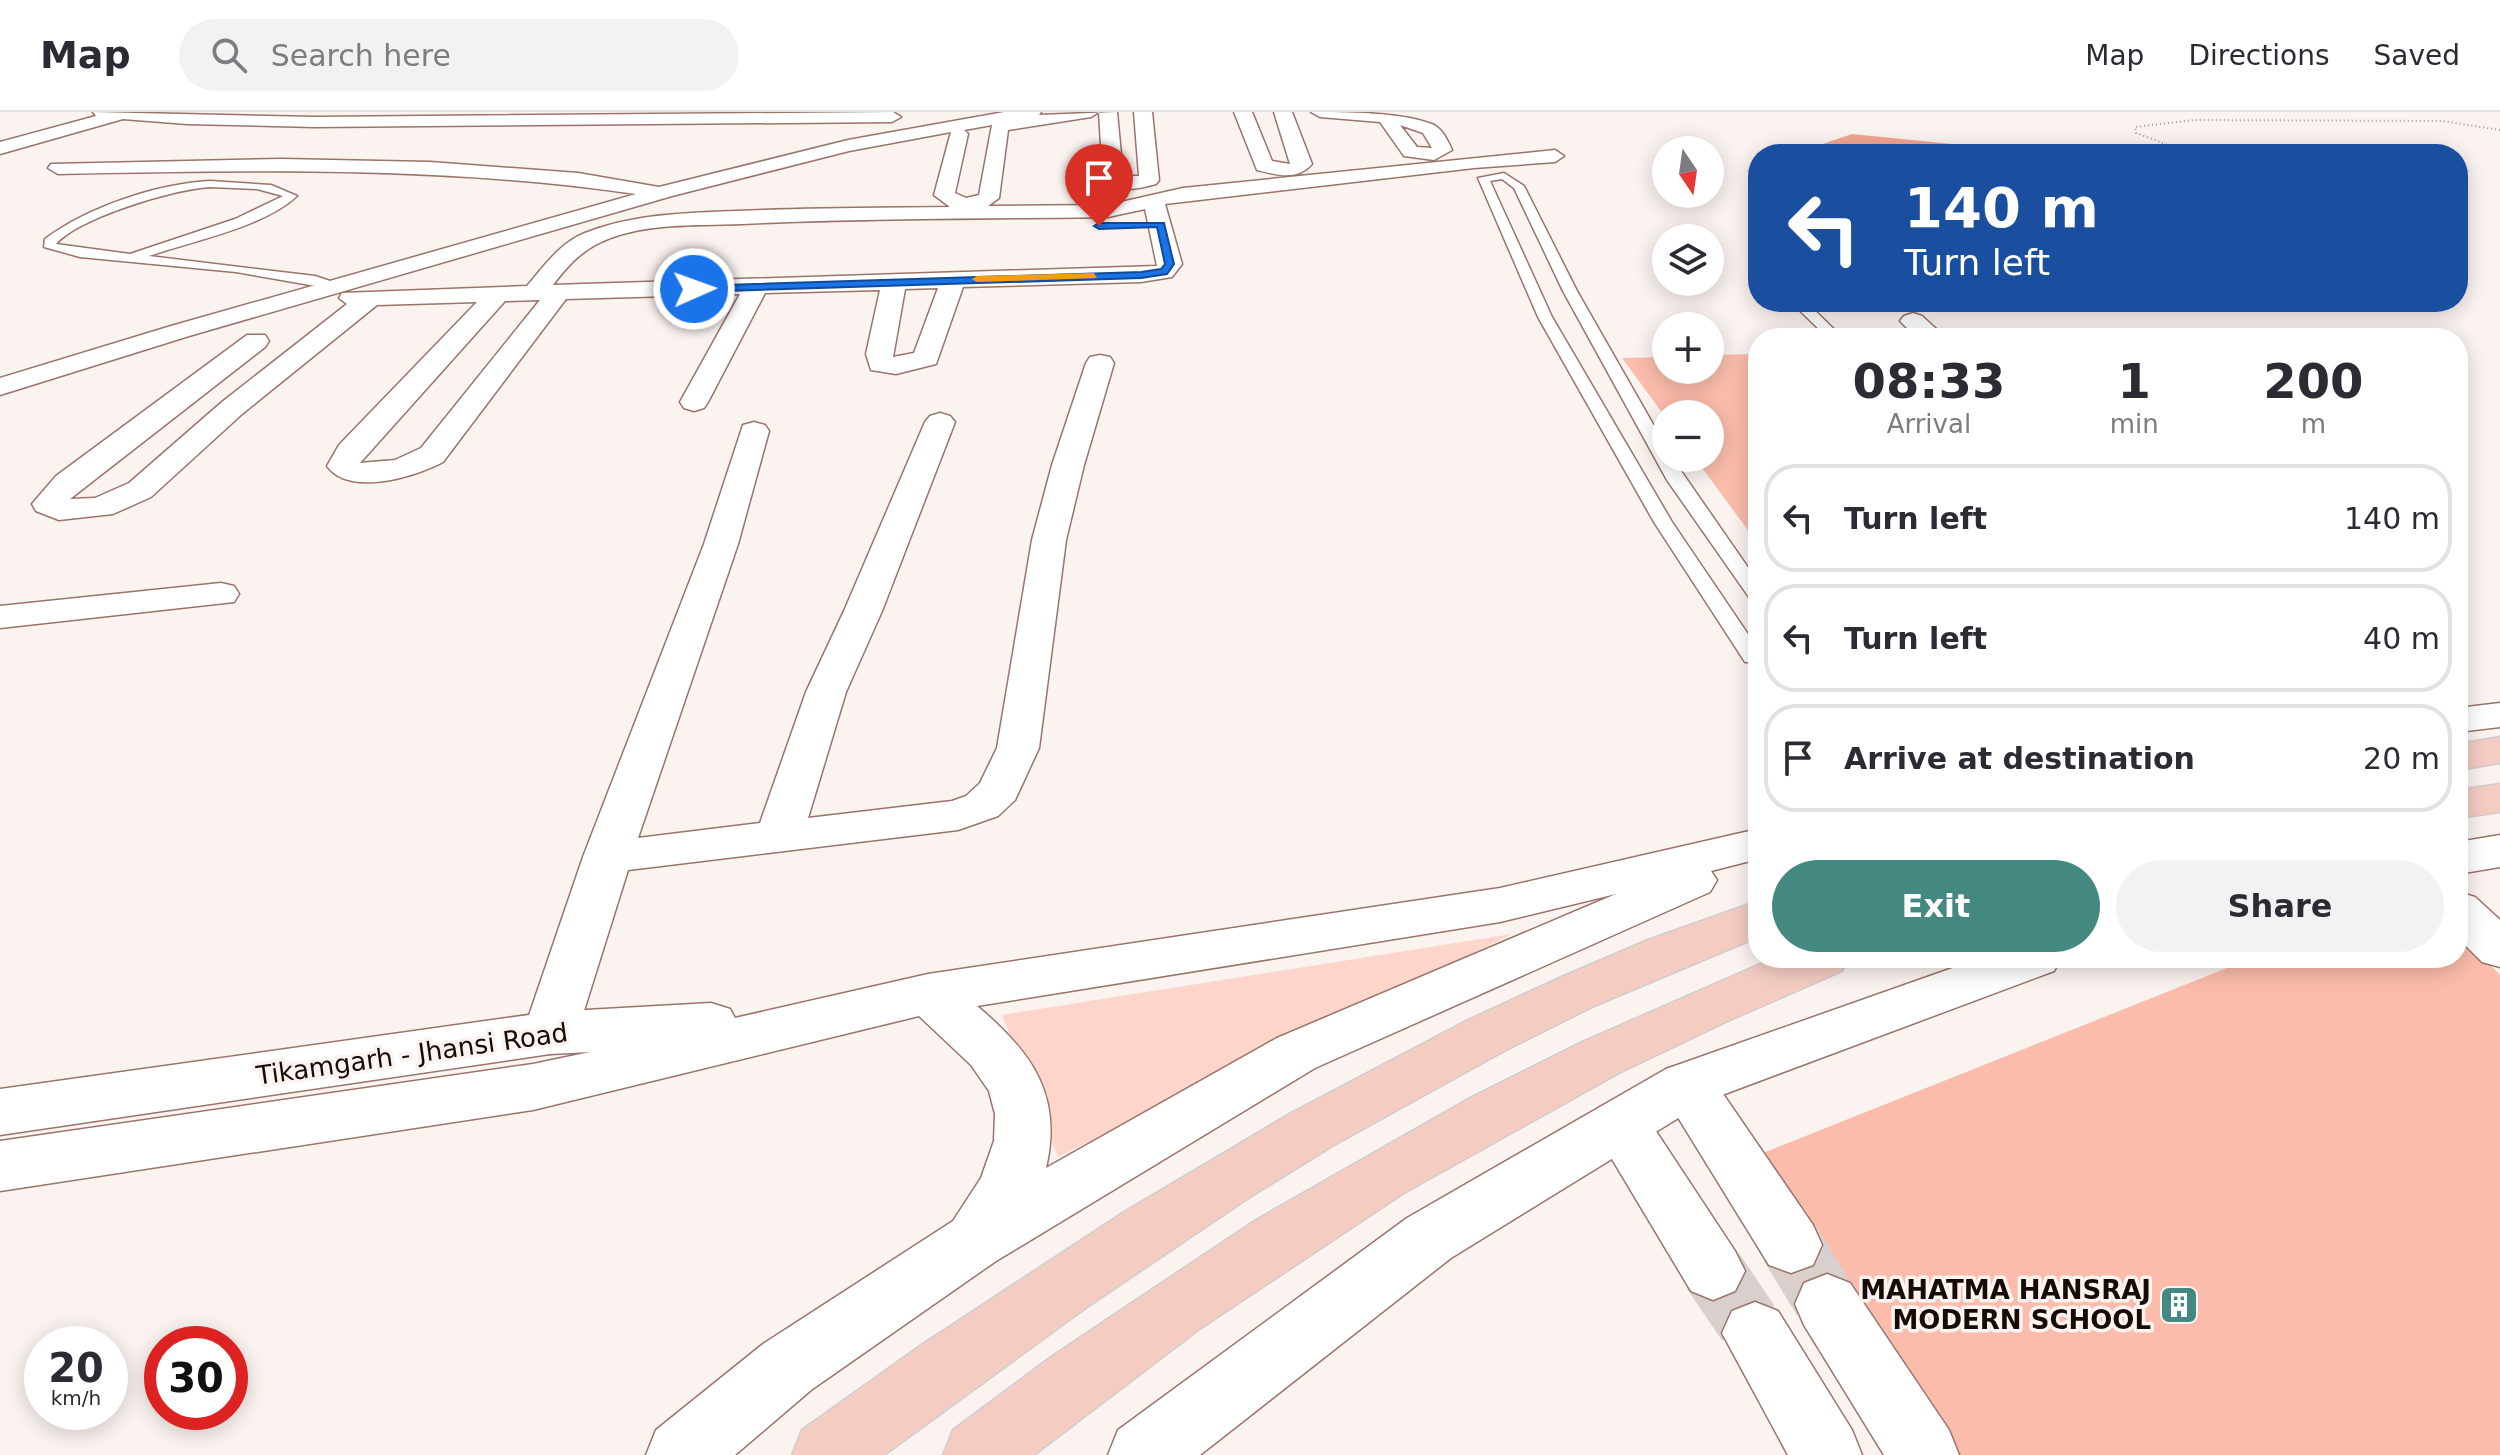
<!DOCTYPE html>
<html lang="en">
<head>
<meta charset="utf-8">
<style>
	:root { --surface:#fff; --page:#f2f2f3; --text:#2b2b33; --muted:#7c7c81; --line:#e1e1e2; --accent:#448981 }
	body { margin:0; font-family:"DejaVu Sans",sans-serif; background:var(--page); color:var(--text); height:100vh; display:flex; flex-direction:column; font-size:30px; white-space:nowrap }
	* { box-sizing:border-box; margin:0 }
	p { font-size:26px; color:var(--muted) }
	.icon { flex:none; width:44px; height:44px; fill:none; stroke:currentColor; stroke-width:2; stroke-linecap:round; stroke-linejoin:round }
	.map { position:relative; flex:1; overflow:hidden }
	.panel { position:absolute; left:1748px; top:216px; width:720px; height:640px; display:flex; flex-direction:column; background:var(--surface); border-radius:32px; box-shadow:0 4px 20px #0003 }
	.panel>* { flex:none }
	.hud { position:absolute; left:1748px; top:32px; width:720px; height:168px; border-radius:32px; box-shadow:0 4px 20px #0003; background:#1a4fa0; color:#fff; overflow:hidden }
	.needle { width:52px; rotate:167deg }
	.buttons { position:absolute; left:1652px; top:24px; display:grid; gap:16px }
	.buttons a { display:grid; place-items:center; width:72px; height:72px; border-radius:50%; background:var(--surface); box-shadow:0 4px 20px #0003; font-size:40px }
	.speed { position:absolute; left:24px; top:1214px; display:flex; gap:16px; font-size:40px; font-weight:700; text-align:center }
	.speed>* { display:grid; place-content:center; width:104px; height:104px; border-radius:50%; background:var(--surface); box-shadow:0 4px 20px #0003; line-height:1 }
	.speed small { font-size:20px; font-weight:400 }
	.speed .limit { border:12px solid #d22; background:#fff; color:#111 }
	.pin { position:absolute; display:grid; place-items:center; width:68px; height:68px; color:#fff; margin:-82px -34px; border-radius:50% 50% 50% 0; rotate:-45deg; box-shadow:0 0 8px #0007 }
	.pin .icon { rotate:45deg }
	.me { position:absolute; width:88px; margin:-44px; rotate:88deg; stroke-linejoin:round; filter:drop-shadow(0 0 6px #0008) }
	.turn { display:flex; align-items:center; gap:28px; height:168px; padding:0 24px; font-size:36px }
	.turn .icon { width:104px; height:104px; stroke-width:2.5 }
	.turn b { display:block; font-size:56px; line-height:68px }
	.eta { display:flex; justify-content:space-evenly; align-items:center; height:136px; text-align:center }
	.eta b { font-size:48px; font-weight:700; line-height:56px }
	.button { display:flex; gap:16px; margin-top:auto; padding:16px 24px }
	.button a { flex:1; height:92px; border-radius:48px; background:var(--accent); color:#fff; font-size:32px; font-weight:700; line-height:92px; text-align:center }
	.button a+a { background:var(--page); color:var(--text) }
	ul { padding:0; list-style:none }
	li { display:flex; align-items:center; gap:24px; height:108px; margin:0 16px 12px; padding:0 8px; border:4px solid var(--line); border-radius:32px }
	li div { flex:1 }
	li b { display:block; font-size:30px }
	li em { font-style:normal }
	header { display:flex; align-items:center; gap:48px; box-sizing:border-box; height:112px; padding:0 40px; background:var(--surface); border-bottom:2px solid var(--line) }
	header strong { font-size:38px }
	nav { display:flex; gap:44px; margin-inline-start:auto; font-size:28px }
	.search { width:560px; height:72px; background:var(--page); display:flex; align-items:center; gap:20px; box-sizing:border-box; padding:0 28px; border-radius:44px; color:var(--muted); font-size:30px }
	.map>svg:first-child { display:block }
</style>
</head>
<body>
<header>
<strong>Map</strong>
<div class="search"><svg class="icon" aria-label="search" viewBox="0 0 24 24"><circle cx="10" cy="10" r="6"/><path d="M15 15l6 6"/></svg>Search here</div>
<nav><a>Map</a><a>Directions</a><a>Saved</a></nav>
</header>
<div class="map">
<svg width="2500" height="1343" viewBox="0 0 2500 1343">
	<rect width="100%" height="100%" fill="#fbf3f0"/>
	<path fill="#fed5ca" d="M1512 822 1058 1045 1002 903Z"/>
	<path fill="#f1a692" d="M1852 22 2013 38 2025 42H1793Z"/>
	<path fill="#fbbcac" d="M1758 242V432L1695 346H1710V302H1666V306L1622 246 1666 245V258H1710V243Z
		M2458 820 2500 863V1343H1956L1758 1043 2252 846H2458Z"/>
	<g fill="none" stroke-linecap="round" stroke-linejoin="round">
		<path stroke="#d9d0cd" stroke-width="63" stroke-dasharray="63 31" stroke-linecap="butt" d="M1791 1133 1827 1192
			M1713 1159 1755 1221"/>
		<g stroke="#9a746a" stroke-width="3">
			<path id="service" d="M1504 61 1524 74 1577 179 1666 335V346H1672L1758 470V490L1751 488 1667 368 1563 179 1514 76 1502 67 1490 69 1552 205 1672 410 1758 537V550H1745L1654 410 1538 205 1478 66Z
				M210 69 271 73 297 84C264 115 192 129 149 144L315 164 339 172V178L236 160 80 145 44 135 45 127C88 95 156 72 210 69ZM210 75 257 77 283 84 235 107 130 142 56 132C78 106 174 77 210 75Z
				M1758 148V157L1751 152Z
				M1791 190H1806L1843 226H1828Z"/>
		</g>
		<g stroke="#9a746a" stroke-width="3">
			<path id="minor" d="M93 0 315 5 893 0 901 5 892 10 315 15 187 12 123 7 0 42V30L96 4Z
				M1004 0H1041L1039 3 1117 0 1123 64H1139L1134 0H1152L1159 68 1156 72C1138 77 1117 82 1103 67L1099 0 1091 5 1008 18 999 86 988 94 1108 93 1183 76 1555 38 1564 44 1555 50 1474 56 1165 92 1182 152 1172 165 1141 170 963 175 936 252 896 262 871 258 866 242 880 178 765 181 708 290 704 296 694 299 684 296 680 290 740 182 566 187 443 350C415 365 349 385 327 354L339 333 477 190 377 193 242 302 151 385 113 402 59 408 36 399 32 392 56 364 247 223H265L269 229 265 235 70 387 95 386 129 371 222 290 347 192 339 186 342 181 527 174C544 154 560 131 585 121 633 102 685 101 736 99 807 96 878 96 950 95L934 83 951 20 849 39 672 84 189 224 0 283V266L171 214 636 82C444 54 251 58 58 62L48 56 51 52 281 47 430 50 578 61 659 75 848 28ZM992 13 979 83 966 86 955 81 968 22 964 18ZM1145 97 1157 154 553 173C566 156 578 142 597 132 639 110 696 114 742 112 864 106 986 107 1108 105ZM938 176 914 241 893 245 905 177ZM540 188 421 336 395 348 360 351 505 189Z
				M1234 0H1252L1272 49 1290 52 1274 0H1292L1312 52C1297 69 1277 63 1257 58Z
				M1311 0C1346 0 1404 0 1434 13 1443 18 1448 29 1452 38L1434 48 1404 44 1380 10 1320 5ZM1400 13 1423 21 1432 36 1417 35Z
				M1913 201 1922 204 1946 226H1917L1900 209 1904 204Z
				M1100 243 1110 245 1114 251 1084 353 1066 428 1039 636 1015 688 998 704 958 718 628 758 577 921 569 936 550 942 531 936 523 921 583 745 704 432 743 313 754 310 765 313 769 319 738 432 638 726 760 711 806 580 844 499 925 310 930 304 940 301 950 304 955 310 882 499 846 580 808 706 952 689 966 684 980 671 997 636 1032 428 1052 353 1086 251 1090 245Z
				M221 471 234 474 239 482 234 490 0 516V494Z
				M2458 780 2475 785 2500 808V855L2482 850 2458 826Z
				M1686 951 1706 957 1813 1113 1822 1133 1813 1153 1791 1161 1769 1153 1658 973 1666 957Z
				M1620 988 1640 995 1735 1139 1745 1159 1735 1179 1713 1188 1691 1179 1591 1012 1600 995Z
				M1827 1162 1850 1171 1949 1318 1959 1343H1884L1804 1213 1795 1192 1804 1171Z
				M1755 1190 1778 1199 1852 1318 1862 1343H1788L1722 1221 1732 1199Z"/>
		</g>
		<g stroke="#9a746a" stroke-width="3">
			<path id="tertiary" d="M2500 591V615L2458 620V596Z
				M1758 717V747L1711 759 1717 768 1710 780 1315 956 996 1149 811 1278 735 1343H646L656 1318 763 1232 953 1109 981 1066 994 1029 995 1002 989 979 971 953 919 904 533 998 0 1079V1029L533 952 590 940 550 942 0 1023V977L550 900 711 891 730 897 735 906 928 862 1500 776ZM1616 782 1277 926 1046 1056C1063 984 1032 940 977 894L1500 810Z
				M2500 723V755L2458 762V730Z
				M1981 846H2061L2054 859 1706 989 1451 1146 1200 1343H1108L1118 1318 1407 1106 1666 957Z"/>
		</g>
		<g stroke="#d1cecd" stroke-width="3">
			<path id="trunk" d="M2500 625V651L2458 658V632Z
				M2500 672V700L2458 706V678Z
				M1758 789V825L1594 894 1506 938 1334 1033 1250 1085 1087 1195 884 1343H792L802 1318 920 1234 1124 1100 1293 1000 1468 908 1557 867 1648 828Z
				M1774 846H1849L1842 859 1730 908 1619 961 1404 1081 1198 1218 1034 1343H943L953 1318 1051 1245 1256 1108 1470 986 1580 931Z"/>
		</g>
		<path stroke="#a29794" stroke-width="2" stroke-dasharray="1 3" stroke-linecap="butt" d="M2193 42 2136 21 2135 15 2194 8 2443 9 2500 18"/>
		<use href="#service" fill="#fff" fill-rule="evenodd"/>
		<use href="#minor" fill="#fff" fill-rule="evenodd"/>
		<use href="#tertiary" fill="#fff" fill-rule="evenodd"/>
		<use href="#trunk" fill="#f4ccc2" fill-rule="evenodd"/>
	</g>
	<path fill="#1a73e8" stroke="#114b97" stroke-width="2" d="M1164 111 1174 152 1167 162 1141 166 694 180 689 177 694 174 1141 160 1161 157 1165 152 1157 115 1099 117 1094 114 1099 111Z"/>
	<path fill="#f59e0b" d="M1094 161 1097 166 977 170 972 167 977 164Z"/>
	<defs>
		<g id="building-square" transform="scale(2)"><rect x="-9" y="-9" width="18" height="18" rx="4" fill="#448981" stroke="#fbf3f0"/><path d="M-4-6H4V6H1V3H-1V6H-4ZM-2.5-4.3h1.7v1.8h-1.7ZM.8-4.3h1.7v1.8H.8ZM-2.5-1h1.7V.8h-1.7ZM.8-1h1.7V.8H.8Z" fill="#fff"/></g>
	</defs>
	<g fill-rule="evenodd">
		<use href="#building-square" x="2179" y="1193"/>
	</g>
	<g text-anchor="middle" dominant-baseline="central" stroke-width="7" stroke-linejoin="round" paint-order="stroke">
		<g font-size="26" fill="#180a07" stroke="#fbf3f0">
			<text transform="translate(412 942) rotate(-8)">Tikamgarh - Jhansi Road</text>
		</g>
		<g font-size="26" font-weight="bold" fill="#180a07" stroke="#fbf3f0" text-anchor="end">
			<text x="2151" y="1178">MAHATMA HANSRAJ<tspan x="2151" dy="30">MODERN SCHOOL</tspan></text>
		</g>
	</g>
</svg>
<div class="buttons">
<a><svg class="needle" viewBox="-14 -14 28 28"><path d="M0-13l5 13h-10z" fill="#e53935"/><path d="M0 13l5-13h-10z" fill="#7c7c81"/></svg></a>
<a><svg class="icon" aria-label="layers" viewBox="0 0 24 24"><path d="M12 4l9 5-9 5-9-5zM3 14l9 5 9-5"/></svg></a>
<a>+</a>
<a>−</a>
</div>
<div class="speed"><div>20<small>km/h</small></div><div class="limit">30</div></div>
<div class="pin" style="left:1099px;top:114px;background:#d93025"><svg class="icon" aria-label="arrive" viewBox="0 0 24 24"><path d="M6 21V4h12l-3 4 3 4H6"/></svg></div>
<svg class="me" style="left:694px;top:177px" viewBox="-20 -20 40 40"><circle r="17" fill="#1a73e8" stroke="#fff" stroke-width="3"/><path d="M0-11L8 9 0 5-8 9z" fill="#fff"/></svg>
<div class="hud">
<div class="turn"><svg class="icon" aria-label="left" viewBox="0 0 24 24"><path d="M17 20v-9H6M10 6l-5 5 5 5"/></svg><div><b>140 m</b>Turn left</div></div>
</div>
<section class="panel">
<div class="eta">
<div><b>08:33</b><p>Arrival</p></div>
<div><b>1</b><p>min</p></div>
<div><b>200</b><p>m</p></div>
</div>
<ul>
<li><svg class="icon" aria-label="left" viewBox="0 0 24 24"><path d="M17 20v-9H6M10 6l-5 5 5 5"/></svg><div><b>Turn left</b></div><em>140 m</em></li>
<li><svg class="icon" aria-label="left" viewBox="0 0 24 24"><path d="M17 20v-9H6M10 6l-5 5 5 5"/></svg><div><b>Turn left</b></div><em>40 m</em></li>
<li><svg class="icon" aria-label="arrive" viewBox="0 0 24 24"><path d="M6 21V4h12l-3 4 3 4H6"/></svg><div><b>Arrive at destination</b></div><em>20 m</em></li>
</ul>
<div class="button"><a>Exit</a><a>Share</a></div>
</section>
</div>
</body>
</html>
